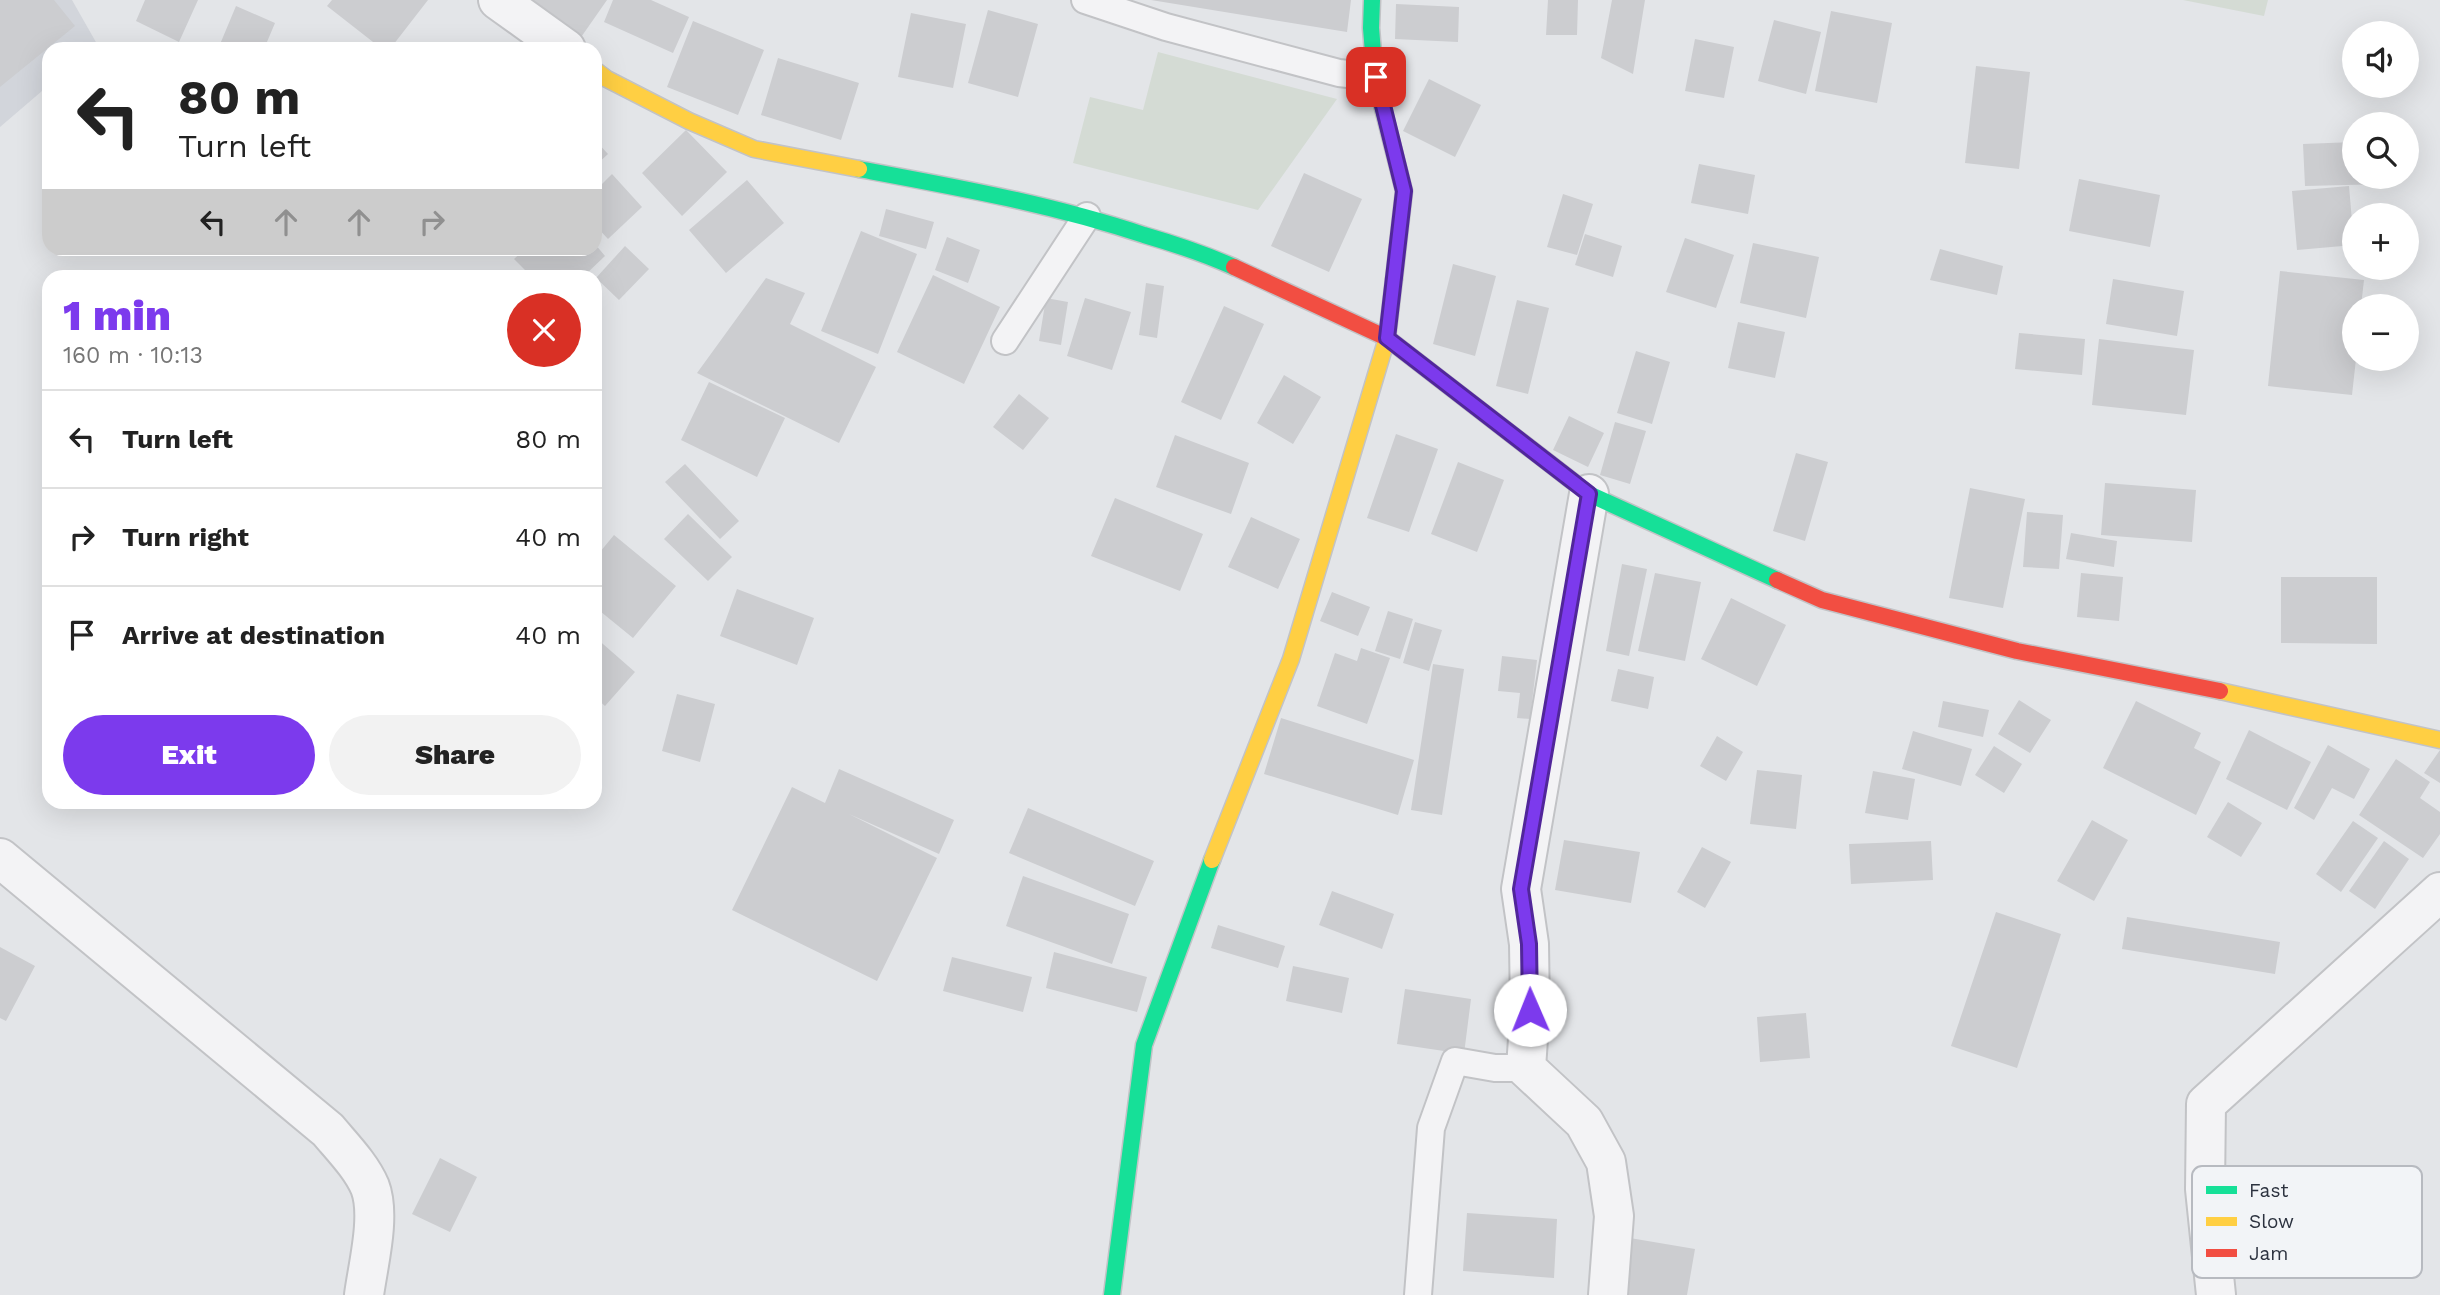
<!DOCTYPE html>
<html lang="en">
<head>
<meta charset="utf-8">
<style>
	:root { --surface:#fff; --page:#f2f2f2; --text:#222; --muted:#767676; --line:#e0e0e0; --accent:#7c3aed }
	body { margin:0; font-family:"Work Sans",sans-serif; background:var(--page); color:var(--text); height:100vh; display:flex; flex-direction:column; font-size:26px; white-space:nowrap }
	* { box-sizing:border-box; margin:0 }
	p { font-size:23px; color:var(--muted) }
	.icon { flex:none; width:38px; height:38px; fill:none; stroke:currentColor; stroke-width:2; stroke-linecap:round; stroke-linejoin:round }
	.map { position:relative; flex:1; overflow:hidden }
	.panel { position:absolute; left:42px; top:270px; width:560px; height:539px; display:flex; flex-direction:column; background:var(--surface); border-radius:21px; box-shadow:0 7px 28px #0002 }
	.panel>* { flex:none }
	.banner { position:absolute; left:42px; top:42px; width:560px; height:214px; border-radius:21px; box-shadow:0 7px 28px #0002; background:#fff; color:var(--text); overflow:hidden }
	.controls { position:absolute; left:2342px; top:21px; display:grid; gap:14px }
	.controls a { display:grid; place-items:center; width:77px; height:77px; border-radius:50%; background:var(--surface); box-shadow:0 7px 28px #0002; font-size:35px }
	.pin { position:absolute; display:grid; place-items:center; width:60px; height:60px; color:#fff; margin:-30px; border-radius:14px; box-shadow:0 4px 10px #0006 }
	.me { position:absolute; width:77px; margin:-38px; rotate:359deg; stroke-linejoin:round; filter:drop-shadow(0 0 5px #0008) }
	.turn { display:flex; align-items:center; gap:24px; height:147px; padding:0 21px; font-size:32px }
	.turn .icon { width:91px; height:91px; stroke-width:2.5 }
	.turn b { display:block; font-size:49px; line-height:60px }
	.lanes { display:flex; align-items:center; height:66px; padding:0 21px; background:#0003; justify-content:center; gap:35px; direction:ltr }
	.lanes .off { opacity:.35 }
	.round { display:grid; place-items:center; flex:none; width:74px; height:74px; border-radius:37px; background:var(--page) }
	.summary { display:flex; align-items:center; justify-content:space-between; height:119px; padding:0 21px }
	h1 { font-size:42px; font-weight:800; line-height:52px; color:var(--accent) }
	.cta { display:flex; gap:14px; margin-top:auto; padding:14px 21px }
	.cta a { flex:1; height:80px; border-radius:42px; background:var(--accent); color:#fff; font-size:28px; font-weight:800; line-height:80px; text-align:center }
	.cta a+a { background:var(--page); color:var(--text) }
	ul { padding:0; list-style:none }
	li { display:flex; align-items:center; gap:21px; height:98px; padding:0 21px; border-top:2px solid var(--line) }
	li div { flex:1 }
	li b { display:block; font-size:26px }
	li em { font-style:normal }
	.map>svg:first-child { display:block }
</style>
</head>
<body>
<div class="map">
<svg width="2440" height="1295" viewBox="0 0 2440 1295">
	<rect width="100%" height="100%" fill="#e3e5e8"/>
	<path fill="#d2d5db" d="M0 0H72L97 44 91 49H49V85L0 127Z"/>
	<path fill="#d4dbd4" d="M2183 0H2268L2264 16Z
		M1158 52 1337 99 1258 210 1073 163 1090 97 1143 110Z"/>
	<path fill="#cccdd0" d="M0 0H54L75 26 0 87Z
		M145 0H198L179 42 136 21Z
		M332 0H428L390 49H382L327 6Z
		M530 0H607L577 43Z
		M613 0H651L689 17 673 53 604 22Z
		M1151 0H1351L1347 32Z
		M1548 0H1578L1577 35H1546Z
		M1612 0H1645L1633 74 1601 58Z
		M1396 4 1459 7 1458 42 1395 39Z
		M236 6 275 23 264 49H218Z
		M988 10 1038 24 1018 97 968 83Z
		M1831 11 1892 23 1877 103 1815 91Z
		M911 13 966 24 953 88 898 77Z
		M1774 20 1821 32 1806 94 1758 81Z
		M693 21 764 50 738 115 667 87Z
		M1695 39 1734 47 1724 98 1685 91Z
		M778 58 859 83 841 140 761 115Z
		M1976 66 2030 72 2019 169 1965 163Z
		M1429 79 1481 105 1455 157 1403 131Z
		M686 130 727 172 682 216 642 173Z
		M595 140 608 154 595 166Z
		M2354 142V177H2386V184L2305 186 2303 144Z
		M1699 164 1755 175 1748 214 1691 203Z
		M1304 173 1362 199 1329 272 1271 246Z
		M612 174 642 207 608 239 595 225V191Z
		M2079 179 2160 195 2150 247 2069 231Z
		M747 180 784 223 726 273 689 230Z
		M2349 186 2354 245 2297 250 2292 191Z
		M1563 194 1593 204 1577 255 1547 247Z
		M886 209 934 222 926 249 879 236Z
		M861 231 917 254 878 354 821 331Z
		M1585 234 1622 246 1613 277 1575 265Z
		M947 237 980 250 968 283 935 270Z
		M1685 238 1734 255 1716 308 1666 292Z
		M1753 243 1819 257 1806 318 1740 303Z
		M595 244 605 256 584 276H531L514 259 526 248H595Z
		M625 246 649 269 619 300 596 278Z
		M1940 249 2003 266 1997 295 1930 280Z
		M1453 264 1496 276 1475 356 1433 344Z
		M2280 271 2364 280 2361 306H2354V359H2356L2352 395 2268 386Z
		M933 275 1000 307 964 384 897 352Z
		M766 278 805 293 790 324 876 367 839 443 697 373Z
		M2113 279 2184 291 2177 336 2106 324Z
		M1146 283 1164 286 1157 338 1139 335Z
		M1046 298 1068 302 1061 345 1039 341Z
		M1085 298 1131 312 1112 370 1067 356Z
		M1517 300 1549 308 1528 394 1496 386Z
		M1224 306 1264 324 1221 420 1181 402Z
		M1738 322 1785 332 1775 378 1728 368Z
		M2019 333 2085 339 2082 375 2015 369Z
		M2099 339 2194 350 2186 415 2092 405Z
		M1636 351 1670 362 1652 424 1617 413Z
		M1284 375 1321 397 1293 444 1257 423Z
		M709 382 785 418 757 477 681 440Z
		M1019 394 1049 418 1023 450 993 427Z
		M1569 416 1604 433 1588 467 1553 450Z
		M1615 422 1646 431 1630 484 1600 475Z
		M1396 434 1438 449 1409 532 1367 518Z
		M1175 435 1249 463 1231 514 1156 487Z
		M1796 453 1828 462 1805 541 1773 531Z
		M1458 462 1504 480 1477 552 1431 534Z
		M685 464 739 521 720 539 665 482Z
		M2105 483 2196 490 2192 542 2101 535Z
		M1970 488 2025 499 2003 608 1949 598Z
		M1115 498 1203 534 1180 591 1091 556Z
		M2027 512 2063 515 2059 569 2023 567Z
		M688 514 732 557 708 581 664 539Z
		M1251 517 1300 539 1278 589 1228 567Z
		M2071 533 2117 541 2114 567 2066 559Z
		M614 535 676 586 633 638 595 607V558Z
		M1622 564 1647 569 1629 656 1606 651Z
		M1655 573 1701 582 1685 661 1638 651Z
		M2081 573 2123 577 2119 621 2077 617Z
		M2281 577H2377V644L2281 643Z
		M737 589 814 618 797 665 720 636Z
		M1332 592 1370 607 1358 636 1320 621Z
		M1731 598 1786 625 1757 686 1701 659Z
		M1388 611 1413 619 1400 659 1375 651Z
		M1415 622 1442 630 1429 671 1403 663Z
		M595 637 635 672 605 706 595 697Z
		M1361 648 1390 658 1367 724 1317 706 1335 653 1357 661Z
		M1502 656 1537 660 1530 719 1517 718 1520 693 1498 691Z
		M1433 664 1464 669 1442 815 1411 810Z
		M1618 669 1654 677 1648 709 1611 701Z
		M677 694 715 704 700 762 662 751Z
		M2019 700 2051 720 2030 753 1998 734Z
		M1943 701 1989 710 1983 737 1938 727Z
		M2136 701 2201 733 2194 748 2221 762 2196 815 2103 768Z
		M1281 718 1414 760 1398 815 1264 774Z
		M2249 730 2311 762 2287 810 2226 779Z
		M1913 731 1972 749 1961 786 1902 769Z
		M1717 736 1743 752 1726 781 1700 766Z
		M2328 745 2370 769 2354 799 2332 788 2314 820 2294 808Z
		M1994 746 2022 764 2004 793 1975 775Z
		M2440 750V783L2424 773Z
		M2396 759 2430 782 2420 798 2440 812V834L2423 858 2359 815Z
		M839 769 954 820 939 854 849 814 937 858 877 981 732 910 792 787 825 803Z
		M1757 770 1802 775 1796 829 1750 824Z
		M1873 771 1915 779 1908 820 1865 813Z
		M2228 802 2262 823 2241 857 2207 837Z
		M1028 808 1154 861 1135 906 1009 853Z
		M2092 820 2128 840 2094 901 2057 881Z
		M2353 821 2378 838 2341 892 2316 874Z
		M1564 840 1640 852 1631 903 1555 890Z
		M1931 841 1933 880 1851 884 1849 844Z
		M2384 841 2409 859 2375 909 2349 891Z
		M1702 847 1731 862 1705 908 1677 892Z
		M1023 876 1129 914 1112 964 1006 926Z
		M1332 891 1394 914 1382 949 1319 925Z
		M1996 912 2061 934 2017 1068 1951 1046Z
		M2127 917 2280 942 2275 974 2122 949Z
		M1218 925 1285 946 1278 968 1211 948Z
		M0 947 35 966 6 1021 0 1018Z
		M1054 952 1147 977 1137 1012 1046 988Z
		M952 957 1032 977 1023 1012 943 991Z
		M1293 966 1349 978 1342 1013 1286 1001Z
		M1405 989 1471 999 1464 1054 1397 1044Z
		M1806 1013 1810 1058 1760 1062 1757 1017Z
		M440 1158 477 1177 450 1232 412 1214Z
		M1467 1213 1557 1219 1554 1278 1463 1271Z
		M1624 1237 1695 1249 1687 1295H1626Z"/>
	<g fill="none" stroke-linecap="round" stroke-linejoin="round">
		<g stroke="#c2c3c6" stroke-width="30">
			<path id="lane" d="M1085 0 1166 27 1339 73 1375 77
				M1005 341 1087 216
				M1418 1295 1431 1128 1455 1061 1495 1068H1526"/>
		</g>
		<g stroke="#c2c3c6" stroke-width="42">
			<path id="street" d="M498 0 566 49
				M1589 494 1521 889 1529 944 1530 1010 1526 1068 1584 1122 1606 1162 1614 1216 1608 1295
				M0 858 328 1130C343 1148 361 1166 370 1187 381 1216 368 1265 364 1295
				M2216 1295 2205 1189 2206 1104 2440 892"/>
		</g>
		<g stroke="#c2c3c6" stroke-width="19">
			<path id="fast" d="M1372 0 1371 28 1375 77 1404 191 1394 279
				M859 169C956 187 1051 204 1144 235 1175 244 1205 254 1234 267
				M1405 352 1589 494 1777 580
				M1112 1295 1144 1045 1212 860"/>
		</g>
		<g stroke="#c2c3c6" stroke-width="19">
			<path id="slow" d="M595 70 607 79 689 121 754 149 859 169
				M2220 691 2440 740
				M1212 860 1291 659 1387 338 1405 352"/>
		</g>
		<g stroke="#c2c3c6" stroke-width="19">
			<path id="jam" d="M1234 267 1387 338 1394 279
				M1777 580 1822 600 2017 651 2220 691"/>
		</g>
		<use href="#lane" stroke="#f3f3f5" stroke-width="26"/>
		<use href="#street" stroke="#f3f3f5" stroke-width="38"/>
		<use href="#fast" stroke="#16e098" stroke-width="16"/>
		<use href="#slow" stroke="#ffcf43" stroke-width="16"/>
		<use href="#jam" stroke="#f24e42" stroke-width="16"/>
	</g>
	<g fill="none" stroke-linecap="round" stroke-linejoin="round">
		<g stroke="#51269a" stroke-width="18">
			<path id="route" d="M1376 77 1404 191 1387 338 1589 494 1521 889 1529 944 1530 1010"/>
		</g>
		<use href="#route" stroke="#7c3aed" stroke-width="12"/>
	</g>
	<rect x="2192" y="1166" width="230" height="112" rx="10" fill="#f2f4f7" stroke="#b7bac0" stroke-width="2"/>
	<rect x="2206" y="1186" width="31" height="8" fill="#16e098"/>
	<rect x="2206" y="1217" width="31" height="9" fill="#ffcf43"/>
	<rect x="2206" y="1249" width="31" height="8" fill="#f24e42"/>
	<g font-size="19" fill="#2c323f">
		<text x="2249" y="1197">Fast</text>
		<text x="2249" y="1228">Slow</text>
		<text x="2249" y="1260">Jam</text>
	</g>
</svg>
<div class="controls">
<a><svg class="icon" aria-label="sound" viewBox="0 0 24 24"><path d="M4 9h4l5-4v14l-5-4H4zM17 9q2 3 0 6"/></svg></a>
<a><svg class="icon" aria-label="search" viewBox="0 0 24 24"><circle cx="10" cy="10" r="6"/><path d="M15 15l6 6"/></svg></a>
<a>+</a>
<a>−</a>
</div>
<div class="pin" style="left:1376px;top:77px;background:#d93025"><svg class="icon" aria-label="arrive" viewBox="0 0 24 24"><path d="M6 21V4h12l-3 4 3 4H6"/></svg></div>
<svg class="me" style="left:1530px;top:1010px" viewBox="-20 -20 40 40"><circle r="19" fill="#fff"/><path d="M0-13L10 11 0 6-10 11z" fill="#7c3aed"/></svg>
<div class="banner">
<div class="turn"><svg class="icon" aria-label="left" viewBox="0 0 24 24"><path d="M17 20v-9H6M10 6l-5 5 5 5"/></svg><div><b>80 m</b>Turn left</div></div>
<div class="lanes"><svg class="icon" aria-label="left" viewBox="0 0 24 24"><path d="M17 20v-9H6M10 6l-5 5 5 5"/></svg><svg class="icon off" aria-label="ahead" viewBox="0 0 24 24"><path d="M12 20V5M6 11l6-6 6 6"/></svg><svg class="icon off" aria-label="ahead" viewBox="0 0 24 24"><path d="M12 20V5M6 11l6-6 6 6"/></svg><svg class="icon off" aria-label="right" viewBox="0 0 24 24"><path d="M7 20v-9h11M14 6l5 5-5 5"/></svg></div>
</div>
<section class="panel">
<div class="summary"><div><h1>1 min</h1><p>160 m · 10:13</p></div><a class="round" style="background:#d93025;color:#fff"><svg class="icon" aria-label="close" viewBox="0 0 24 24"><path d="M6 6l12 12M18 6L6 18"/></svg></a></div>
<ul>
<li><svg class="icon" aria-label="left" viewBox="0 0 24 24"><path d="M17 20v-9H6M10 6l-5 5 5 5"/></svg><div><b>Turn left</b></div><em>80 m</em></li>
<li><svg class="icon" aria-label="right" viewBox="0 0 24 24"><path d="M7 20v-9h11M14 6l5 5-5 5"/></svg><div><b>Turn right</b></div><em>40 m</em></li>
<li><svg class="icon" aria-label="arrive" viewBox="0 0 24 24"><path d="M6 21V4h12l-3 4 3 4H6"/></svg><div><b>Arrive at destination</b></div><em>40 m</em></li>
</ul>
<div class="cta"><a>Exit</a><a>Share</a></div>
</section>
</div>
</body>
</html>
